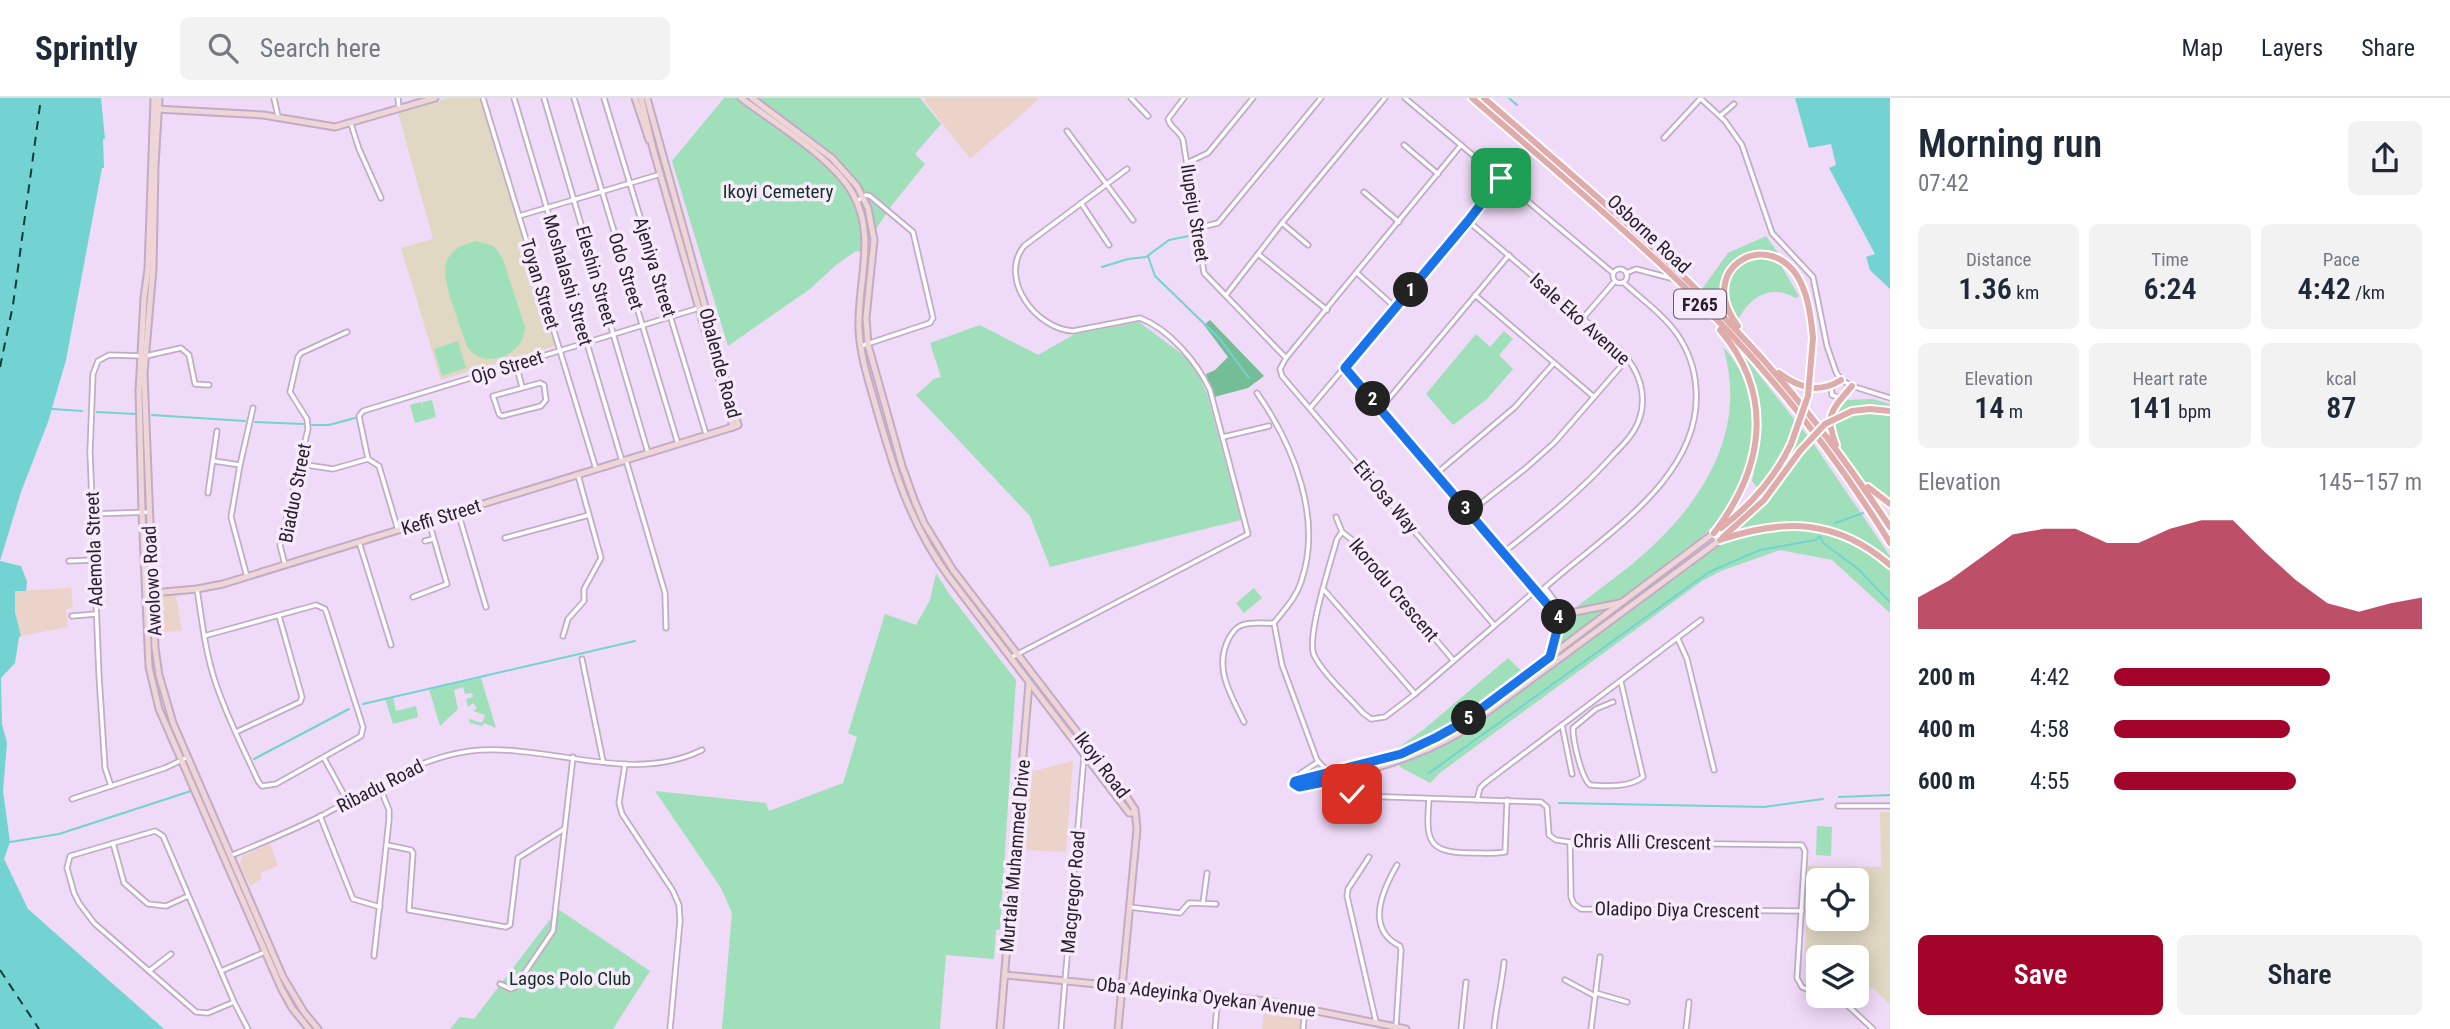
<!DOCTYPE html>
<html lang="en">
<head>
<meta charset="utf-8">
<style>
  body { margin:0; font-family:"Roboto Condensed",sans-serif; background:#f2f2f3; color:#1f2937; height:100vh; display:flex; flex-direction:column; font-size:26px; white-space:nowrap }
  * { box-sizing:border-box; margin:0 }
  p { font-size:23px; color:#747a83 }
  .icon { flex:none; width:38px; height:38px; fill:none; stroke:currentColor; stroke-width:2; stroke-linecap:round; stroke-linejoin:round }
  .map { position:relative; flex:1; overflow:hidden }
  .details { display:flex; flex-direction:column; background:#fff; width:560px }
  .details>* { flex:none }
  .tools { position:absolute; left:1806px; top:770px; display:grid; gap:14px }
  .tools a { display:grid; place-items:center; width:63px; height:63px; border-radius:10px; background:#fff; box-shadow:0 4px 18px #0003; font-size:35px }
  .pin { position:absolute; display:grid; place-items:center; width:60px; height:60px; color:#fff; margin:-30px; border-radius:14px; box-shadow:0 4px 10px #0006 }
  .km { position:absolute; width:35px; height:35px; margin:-18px; border-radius:50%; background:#222; color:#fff; font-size:19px; line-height:35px; text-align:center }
  .round { display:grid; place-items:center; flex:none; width:74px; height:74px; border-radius:10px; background:#f2f2f3 }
  .overview { display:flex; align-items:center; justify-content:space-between; height:119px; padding:0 28px }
  h1 { font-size:38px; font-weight:600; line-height:52px }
  .metrics { display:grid; grid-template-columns:repeat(3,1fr); gap:10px; height:119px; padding:7px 28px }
  .metrics div { display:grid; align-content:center; border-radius:10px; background:#f2f2f3; text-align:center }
  .metrics b { font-size:30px; font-weight:600 }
  .metrics small { font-size:19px; font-weight:400 }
  .metrics p { font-size:19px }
  .chart { height:196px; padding:14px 28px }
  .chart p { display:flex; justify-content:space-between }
  .chart svg { width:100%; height:126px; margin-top:7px; fill:#a3052a; opacity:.7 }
  .button { display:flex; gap:14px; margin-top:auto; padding:14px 28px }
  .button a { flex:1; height:80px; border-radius:10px; background:#a3052a; color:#fff; font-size:28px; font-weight:600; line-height:80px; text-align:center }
  .button a+a { background:#f2f2f3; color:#1f2937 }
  ul { padding:0 28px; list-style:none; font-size:23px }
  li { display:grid; grid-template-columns:112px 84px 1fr; align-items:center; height:52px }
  li i { height:18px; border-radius:9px; background:#a3052a }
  header { display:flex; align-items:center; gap:42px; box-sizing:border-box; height:98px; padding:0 35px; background:#fff; border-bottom:2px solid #e0e1e3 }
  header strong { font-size:33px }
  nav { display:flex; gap:38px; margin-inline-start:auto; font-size:24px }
  .search { width:490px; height:63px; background:#f2f2f3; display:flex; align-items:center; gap:18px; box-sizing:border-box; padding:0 24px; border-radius:10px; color:#747a83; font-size:26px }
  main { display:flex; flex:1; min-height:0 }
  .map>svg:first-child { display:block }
  .commercial { fill:#ebd3c9 }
  .education { fill:#e1d8c3; fill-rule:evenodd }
  .green { fill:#9fe0bb }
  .forest { fill:#75bd96 }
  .water { fill:#72d3d2 }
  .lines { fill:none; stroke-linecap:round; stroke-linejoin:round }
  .stream { stroke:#72d3d2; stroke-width:2 }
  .ferry { stroke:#0e3c3d; stroke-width:2; stroke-dasharray:9 7; stroke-linecap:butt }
  .street-casing { stroke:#c1acc8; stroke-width:7 }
  .secondary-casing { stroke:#c1acc8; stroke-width:9 }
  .primary-casing { stroke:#fff; stroke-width:10 }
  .street { stroke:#fff; stroke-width:3.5 }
  .secondary { stroke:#efd5d5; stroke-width:5 }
  .primary { stroke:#e0abab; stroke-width:6 }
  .primary-bridge-casing { stroke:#fff; stroke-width:10; stroke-linecap:butt }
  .primary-bridge { stroke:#e0abab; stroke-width:6 }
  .route-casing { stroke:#fff; stroke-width:14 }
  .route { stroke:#1a73e8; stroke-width:9 }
  .labels { text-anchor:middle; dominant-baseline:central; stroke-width:7; stroke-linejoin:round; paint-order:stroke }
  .shield { fill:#f7eafc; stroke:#655b68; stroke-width:2 }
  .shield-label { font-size:18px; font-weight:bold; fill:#261e29 }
  .park-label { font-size:19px; fill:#103121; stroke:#f7eafc }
  .street-label { font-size:19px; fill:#261e29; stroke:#f7eafc }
</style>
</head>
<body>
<header>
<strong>Sprintly</strong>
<div class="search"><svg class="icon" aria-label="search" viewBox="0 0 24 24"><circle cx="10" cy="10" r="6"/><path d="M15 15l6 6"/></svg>Search here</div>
<nav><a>Map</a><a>Layers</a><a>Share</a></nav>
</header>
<main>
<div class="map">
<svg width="1890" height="931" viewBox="0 0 1890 931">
  <rect width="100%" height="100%" fill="#efdaf7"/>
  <g class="commercial">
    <polygon points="926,0 1040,0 970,61 924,2"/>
    <polygon points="71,490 73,510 66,511 68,529 21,538 15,514 15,493"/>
    <polygon points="176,497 182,533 160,534 158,506 163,498"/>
    <polygon points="1073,663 1066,754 1022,752 1029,674"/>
    <polygon points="270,746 278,768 260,775 262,780 250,788 240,767 242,758"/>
    <polygon points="1264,915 1301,920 1300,931 1262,931"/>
  </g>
  <g class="education">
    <polygon points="448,0 480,0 555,248 441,282 401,150 433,141 398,15"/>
    <path d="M1880 714H1890V907L1874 891 1857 883V859H1818V864L1805 857 1808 768 1881 769ZM1857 782V821H1818V782Z"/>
  </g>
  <g class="green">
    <polygon points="724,0 920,0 941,26 915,56 925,66 892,107 861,154 856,153 836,167 810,191 728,248 672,63"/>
    <path d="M1766 138 1778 155 1783 171 1799 198 1795 200C1770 185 1749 200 1738 222L1720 212 1702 191 1728 155Z"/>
    <path d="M476 143 494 148 503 161 525 229C525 257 485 273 468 250 462 236 458 222 453 208 443 176 436 153 476 143Z"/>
    <polygon points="1139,224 1187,260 1197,274 1207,296 1241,422 1050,469 1030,418 916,297 934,281 941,279 930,245 980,227 1038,257 1075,236"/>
    <polygon points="1504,233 1513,241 1499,257 1513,271 1487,301 1453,327 1426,296 1476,236 1490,249"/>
    <polygon points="458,243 466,270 442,278 434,251"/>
    <path d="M1723 249C1763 289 1759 366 1728 411 1718 424 1706 435 1694 446L1554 551C1555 543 1556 532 1559 525 1563 518 1616 479 1626 471 1694 417 1751 340 1723 249Z"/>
    <path d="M1745 259 1813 345 1890 458V515L1832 462 1780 452 1721 473 1702 483 1441 674 1430 685 1400 669 1396 651 1423 632 1508 560 1534 585 1709 454 1768 403 1752 383C1758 355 1763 330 1757 301 1755 287 1745 272 1745 259Z"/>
    <path d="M1873 301 1890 306V404C1861 388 1841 354 1827 325L1845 302Z"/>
    <polygon points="432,302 436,319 415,325 410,307 421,304 424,312 422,304"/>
    <polygon points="936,475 950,497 1016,582 1000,831 996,832 994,861 946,857 940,931 722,931 732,815 721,790 655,693 766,705 769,713 843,685 857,639 848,635 885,516 916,527 930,502"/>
    <polygon points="1254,490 1262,500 1244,515 1236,505"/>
    <polygon points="481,580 496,630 484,625 482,628 470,625 469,621 482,625 485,617 473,613 477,610 473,605 468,609 466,601 473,599 472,595 465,596 463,589 454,592 458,611 440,628 429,591"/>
    <polygon points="393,599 396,613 416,608 418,619 393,626 385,601"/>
    <polygon points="1817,728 1832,729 1831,758 1816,757"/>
    <polygon points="558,811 650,873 613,931 450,931 460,919 474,921"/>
  </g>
  <polygon class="forest" points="1210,222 1264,278 1248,290 1214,299 1206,276 1215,272 1228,259 1204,227"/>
  <g class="water">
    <polygon points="0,0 101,0 105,41 103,41 104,70 102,70 66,262 48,324 21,394 0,463 21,468 27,483 26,493 15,493 15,514 21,538 19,539 15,565 1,580 2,626 7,645 3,693 10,744 4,761 28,811 164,931 0,931"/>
    <polygon points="1795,0 1890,0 1890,191 1870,172 1866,159 1875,156 1829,70 1836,67 1831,46 1809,50"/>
  </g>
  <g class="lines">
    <g class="stream">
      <polyline points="1509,0 1517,7"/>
      <polyline points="1148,158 1155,178 1220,241 1249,280"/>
      <polyline points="1102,169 1128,161 1146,159 1169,142 1189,138"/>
      <polyline points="52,311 82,313"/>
      <polyline points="97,314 136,316"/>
      <polyline points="152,317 245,323"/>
      <polyline points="255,324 303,326"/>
      <polyline points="312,327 329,327 355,320"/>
      <polyline points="1835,425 1863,415"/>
      <polyline points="363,606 635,543"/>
      <polyline points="254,661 349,611"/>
      <polyline points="1429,675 1709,474 1760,452 1815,442 1820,438 1823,445 1857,470 1890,504"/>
      <polyline points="1839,699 1890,697"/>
      <polyline points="1559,705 1764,709 1823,701"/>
      <polyline points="10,744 59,736 191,693"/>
    </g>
    <g class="ferry">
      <polyline points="0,269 13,207 41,0"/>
      <polyline points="0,872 39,931"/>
    </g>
    <g class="street-casing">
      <g id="street">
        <polyline points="274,0 278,18"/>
        <polyline points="398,0 399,11"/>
        <polyline points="483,0 596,371"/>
        <polyline points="514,0 622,363"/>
        <polyline points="544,0 648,355"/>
        <polyline points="574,0 678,346"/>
        <polyline points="604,0 706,336"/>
        <polyline points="1131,0 1148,18"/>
        <path d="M1184 0 1168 21C1170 30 1180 33 1183 42L1204 175 1286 260"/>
        <polyline points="1405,0 1613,175"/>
        <polyline points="1700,0 1725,23 1742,47 1772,135 1813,179 1827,248 1836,274 1841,282 1852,288 1890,300"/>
        <polyline points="1720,18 1734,6"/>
        <polyline points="351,26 359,51 381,100"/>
        <polyline points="1067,33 1133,122"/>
        <polyline points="1664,40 1701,0"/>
        <polyline points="1404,47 1438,76"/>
        <polyline points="1461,47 1286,260 1280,271 1282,278 1494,527"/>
        <polyline points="1187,65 1208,55 1253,0"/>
        <polyline points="1364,94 1399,124"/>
        <polyline points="857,103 866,97 870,98 913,134 933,220 930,225 861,248"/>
        <polyline points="1081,105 1109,147"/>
        <polyline points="519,118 661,76"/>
        <path d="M1468 123 1621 253C1639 272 1648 297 1639 322 1634 336 1623 347 1613 357 1580 394 1543 423 1504 454"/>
        <polyline points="1282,125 1308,147"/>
        <polyline points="1198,130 1218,125 1321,0"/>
        <polyline points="1258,156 1327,212"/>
        <circle cx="1620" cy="178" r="7"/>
        <polyline points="1357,175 1396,210"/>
        <polyline points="1626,175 1636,171 1674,181"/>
        <polyline points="1226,197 1282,125 1385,0"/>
        <polyline points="1475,197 1594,299"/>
        <polyline points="1583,220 1615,183"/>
        <polyline points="516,266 522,289"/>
        <polyline points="1345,270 1561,521"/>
        <polygon points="540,285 544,287 546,302 541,308 502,318 499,316 493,298"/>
        <polyline points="1831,288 1832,297 1840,300"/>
        <path d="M1257 295C1294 348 1323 421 1301 484 1296 500 1284 512 1274 525"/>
        <polyline points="1311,309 1468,123 1501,80"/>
        <polyline points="1381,310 1509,157"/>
        <polyline points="1223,339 1269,328"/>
        <polyline points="368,361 359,318 363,313 699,210"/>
        <polyline points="626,362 665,495 666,530"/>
        <polyline points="214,363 240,367"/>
        <polyline points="300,366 333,371 368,361 379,368 398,432"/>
        <polyline points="1437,375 1515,309 1554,265"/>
        <polyline points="208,395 217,333"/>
        <polyline points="458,414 486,509"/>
        <polyline points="1470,414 1526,370 1554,345 1628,260"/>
        <polyline points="93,416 149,414"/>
        <polyline points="1336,419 1342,434"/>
        <polyline points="505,440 589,417"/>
        <polyline points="425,443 433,441"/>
        <polyline points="359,444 391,547"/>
        <polyline points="69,463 95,462"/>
        <polyline points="285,467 280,447 308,331 307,321 290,294 298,259 301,255 347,234"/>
        <polyline points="247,479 231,419 240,367 253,310"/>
        <polyline points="1545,490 1565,516"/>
        <path d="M197 491C202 522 205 553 215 583 226 617 243 650 258 683L262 688 276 686 361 638 363 629 327 516 325 511 316 507 204 538"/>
        <polyline points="1324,492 1415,596"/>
        <path d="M1539 495C1597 441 1703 382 1696 291 1695 272 1688 252 1677 236 1663 216 1641 201 1623 184"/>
        <polyline points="413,499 447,486 429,424"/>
        <polyline points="72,518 96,516"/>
        <polyline points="1274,525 1282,567 1317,662 1329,675"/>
        <polyline points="563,538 568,521 584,503 584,491 601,460 578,377"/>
        <polyline points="1678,541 1687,561 1714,672"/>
        <path d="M1010 560 1248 436 1210 292C1197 264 1169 231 1140 220L1073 233C1036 231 998 181 1024 148L1127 71"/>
        <polyline points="582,561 603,663"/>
        <path d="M1453 562 1351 441 1342 434 1337 441C1331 463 1306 539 1314 557 1323 576 1348 598 1363 615L1371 621 1385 619 1415 596 1536 492"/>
        <path d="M1613 604 1596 611 1573 630C1573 643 1581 679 1590 687 1608 688 1628 690 1643 679L1621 584"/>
        <path d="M1244 624C1231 597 1213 570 1229 540 1232 535 1235 530 1240 528 1250 523 1263 526 1274 525"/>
        <polyline points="1562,627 1572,676"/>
        <polyline points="236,634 300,604 302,599 279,518"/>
        <polyline points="324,660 348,704"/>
        <polyline points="625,666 619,705 622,716 673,793 679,807 680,823 670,931"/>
        <polyline points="1296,682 1301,675 1318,664"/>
        <polyline points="1334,682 1346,693 1359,698 1541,704 1547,709 1549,737 1556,742 1570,744 1802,747 1805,753 1797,880 1802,889 1818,896"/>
        <polyline points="111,688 105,670 99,578 90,354 93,276 98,263 109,257 146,258 181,250 189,257 195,286 209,287"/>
        <polyline points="1350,694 1349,686 1354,677"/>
        <polyline points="72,701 165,670 188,659"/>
        <path d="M1429 701C1426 741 1426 755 1471 755 1482 755 1494 756 1505 754L1507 702"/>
        <polyline points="1477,702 1480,690 1485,685 1701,522"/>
        <polyline points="1838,708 1890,708"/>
        <polyline points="320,718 353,801 380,809"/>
        <polyline points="1570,744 1571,799 1574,806 1581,811 1802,813"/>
        <polyline points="113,745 124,785 148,806 166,808 188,798"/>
        <polyline points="387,747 411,752 413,755 409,812 506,829 510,827 518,760 564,731"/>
        <path d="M230 758C262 745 293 732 323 717 370 692 417 660 470 653 547 644 629 688 702 652"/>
        <polyline points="1369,759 1348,791 1347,798 1376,924"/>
        <polyline points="1203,805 1207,775"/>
        <polyline points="1129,809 1180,815 1189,805 1216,806"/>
        <polyline points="374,858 389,722 389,712 379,687"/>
        <polyline points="149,873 171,856"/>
        <polyline points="221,873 265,854"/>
        <polyline points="1565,882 1595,898"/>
        <polyline points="500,886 511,891 515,889 553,833 573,659"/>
        <polyline points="1596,895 1627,904"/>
        <polyline points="1823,898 1846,906 1873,931"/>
        <polyline points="234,904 208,915 196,914 94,825 79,805 74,795 67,770 70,758 155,733 163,738 234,904 248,931"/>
        <path d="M1396 929 1401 852 1400 848C1365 831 1382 793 1397 767"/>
        <polyline points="1061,931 1084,658"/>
        <polyline points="1215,931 1218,898"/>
        <polyline points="1303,931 1305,910"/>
        <polyline points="1461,931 1466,884"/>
        <path d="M1494 931C1496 908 1502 887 1504 864"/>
        <polyline points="1591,931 1600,859"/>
        <polyline points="1686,931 1689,904"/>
      </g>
    </g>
    <g class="secondary-casing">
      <g id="secondary">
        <polyline points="154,0 148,171 144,200 139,293 142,414 149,569 159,611 281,890 292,910 309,931"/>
        <polyline points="159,0 155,68 153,171 144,275 155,550 159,577 173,625 283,879 304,914 318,931"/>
        <polyline points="635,0 649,42"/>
        <polyline points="641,0 653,51 733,329 738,327"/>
        <polyline points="647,0 738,327"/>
        <path d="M741 0C774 25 833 60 853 96 877 139 857 185 859 231 860 258 869 284 876 309 894 372 910 426 949 479L1129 715H1134"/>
        <polyline points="752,0 832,60 857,88 868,110 874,142 866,220 868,247 902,368 915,404 924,425 953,472 1127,699 1134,710 1134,715"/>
        <polyline points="156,11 263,17 335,29 435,0"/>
        <path d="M1714 435 1456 629 1401 656 1295 683 1294 686 1299 689C1357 675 1407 665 1459 635L1720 442"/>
        <polyline points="152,495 197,491 223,486 733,329"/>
        <polyline points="1550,559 1561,521 1565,516 1620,505"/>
        <polyline points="1005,877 1267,903 1406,931"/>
        <polyline points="1000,931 1029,585"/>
        <polyline points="1118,931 1137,731 1135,711"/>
      </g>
    </g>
    <g class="primary-casing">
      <g id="primary">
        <path d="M1472 0C1538 57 1605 114 1668 173 1753 253 1829 346 1890 445"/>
        <path d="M1484 0C1574 79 1667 156 1748 245 1801 302 1847 364 1890 429"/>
        <path d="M1738 228C1695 173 1763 130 1796 176 1808 194 1811 219 1813 240"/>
        <path d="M1779 275C1799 290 1819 296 1841 282"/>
        <polyline points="1852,313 1870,311 1890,313"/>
        <path d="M1836 347C1824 316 1832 312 1852 288"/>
        <polyline points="1868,389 1890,406"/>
        <path d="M1721 430C1751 407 1775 380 1791 346"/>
        <path d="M1714 435C1764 370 1775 297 1720 232"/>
        <polyline points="1723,439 1764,402 1800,353"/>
        <path d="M1720 442C1784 420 1837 421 1890 467"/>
      </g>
    </g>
    <use href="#street" class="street"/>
    <use href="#secondary" class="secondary"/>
    <use href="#primary" class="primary"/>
    <g class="primary-bridge-casing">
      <g id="primary-bridge">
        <polyline points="1791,346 1808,298 1813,240"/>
        <polyline points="1800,353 1825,326 1852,313"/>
      </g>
    </g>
    <use href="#primary-bridge" class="primary-bridge"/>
  </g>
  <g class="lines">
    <g class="route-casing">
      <polyline id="route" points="1352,696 1334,682 1299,689 1294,686 1295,683 1401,656 1437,639 1462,625 1550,559 1560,521 1345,270 1468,123 1501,80"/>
    </g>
    <use href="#route" class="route"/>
  </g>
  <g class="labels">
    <rect class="shield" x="1674" y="191.5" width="52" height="29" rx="5"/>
    <g class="shield-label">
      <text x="1700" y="206">F265</text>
    </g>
    <g class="park-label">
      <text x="778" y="93">Ikoyi Cemetery</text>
      <text x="570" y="880">Lagos Polo Club</text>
    </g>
    <g class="street-label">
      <text transform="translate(1195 115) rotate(81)">Ilupeju Street</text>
      <text transform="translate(1649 136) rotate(43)">Osborne Road</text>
      <text transform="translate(655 169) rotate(73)">Ajeniya Street</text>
      <text transform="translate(626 173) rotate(73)">Odo Street</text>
      <text transform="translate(596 178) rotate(74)">Eleshin Street</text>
      <text transform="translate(568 182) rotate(74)">Moshalashi Street</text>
      <text transform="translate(540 186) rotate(73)">Toyan Street</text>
      <text transform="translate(1580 221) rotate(42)">Isale Eko Avenue</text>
      <text transform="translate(720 265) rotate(75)">Obalende Road</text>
      <text transform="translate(507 269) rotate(-17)">Ojo Street</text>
      <text transform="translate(295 395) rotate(-79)">Biaduo Street</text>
      <text transform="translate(1386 399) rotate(50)">Eti-Osa Way</text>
      <text transform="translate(441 419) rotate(-17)">Keffi Street</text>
      <text transform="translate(94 451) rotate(-92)">Ademola Street</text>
      <text transform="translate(152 483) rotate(-93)">Awolowo Road</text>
      <text transform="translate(1394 492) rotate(50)">Ikorodu Crescent</text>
      <text transform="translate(1102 667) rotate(53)">Ikoyi Road</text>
      <text transform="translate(380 688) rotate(-27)">Ribadu Road</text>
      <text transform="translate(1642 744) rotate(1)">Chris Alli Crescent</text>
      <text transform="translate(1015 758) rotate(-85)">Murtala Muhammed Drive</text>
      <text transform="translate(1073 794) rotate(-85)">Macgregor Road</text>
      <text transform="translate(1677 812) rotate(1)">Oladipo Diya Crescent</text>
      <text transform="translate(1206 899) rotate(7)">Oba Adeyinka Oyekan Avenue</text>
    </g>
  </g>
</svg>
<div class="tools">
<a><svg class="icon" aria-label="locate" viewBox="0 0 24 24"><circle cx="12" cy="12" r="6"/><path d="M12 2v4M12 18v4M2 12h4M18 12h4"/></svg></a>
<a><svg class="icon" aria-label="layers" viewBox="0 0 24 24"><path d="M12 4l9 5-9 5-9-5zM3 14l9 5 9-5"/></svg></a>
</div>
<div class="pin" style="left:1501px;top:80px;background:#1e9e55"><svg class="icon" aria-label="arrive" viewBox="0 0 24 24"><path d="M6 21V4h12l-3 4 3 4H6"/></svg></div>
<div class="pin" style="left:1352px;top:696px;background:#d93025"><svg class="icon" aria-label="check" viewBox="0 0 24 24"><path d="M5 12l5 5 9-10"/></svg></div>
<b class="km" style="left:1411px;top:192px">1</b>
<b class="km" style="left:1373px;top:301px">2</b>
<b class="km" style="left:1466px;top:410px">3</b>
<b class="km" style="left:1559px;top:519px">4</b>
<b class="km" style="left:1469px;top:620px">5</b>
</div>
<section class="details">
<div class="overview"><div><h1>Morning run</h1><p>07:42</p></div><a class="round"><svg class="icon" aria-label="share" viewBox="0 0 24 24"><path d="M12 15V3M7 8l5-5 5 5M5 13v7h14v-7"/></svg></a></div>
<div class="metrics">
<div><p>Distance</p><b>1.36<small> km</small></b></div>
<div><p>Time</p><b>6:24</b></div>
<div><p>Pace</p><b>4:42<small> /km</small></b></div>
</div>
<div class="metrics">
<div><p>Elevation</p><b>14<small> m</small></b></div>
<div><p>Heart rate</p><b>141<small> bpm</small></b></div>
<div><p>kcal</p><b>87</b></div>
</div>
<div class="chart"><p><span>Elevation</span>145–157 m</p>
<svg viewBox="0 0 160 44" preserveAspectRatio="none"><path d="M0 44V33L10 27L20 19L30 11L40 9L50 9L60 14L70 14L80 9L90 6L100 6L110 17L120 27L130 35L140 38L150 35L160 33V44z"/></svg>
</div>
<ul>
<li><b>200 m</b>4:42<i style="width:70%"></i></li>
<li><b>400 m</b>4:58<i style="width:57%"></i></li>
<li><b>600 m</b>4:55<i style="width:59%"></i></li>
</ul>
<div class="button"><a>Save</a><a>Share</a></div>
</section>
</main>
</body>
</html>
